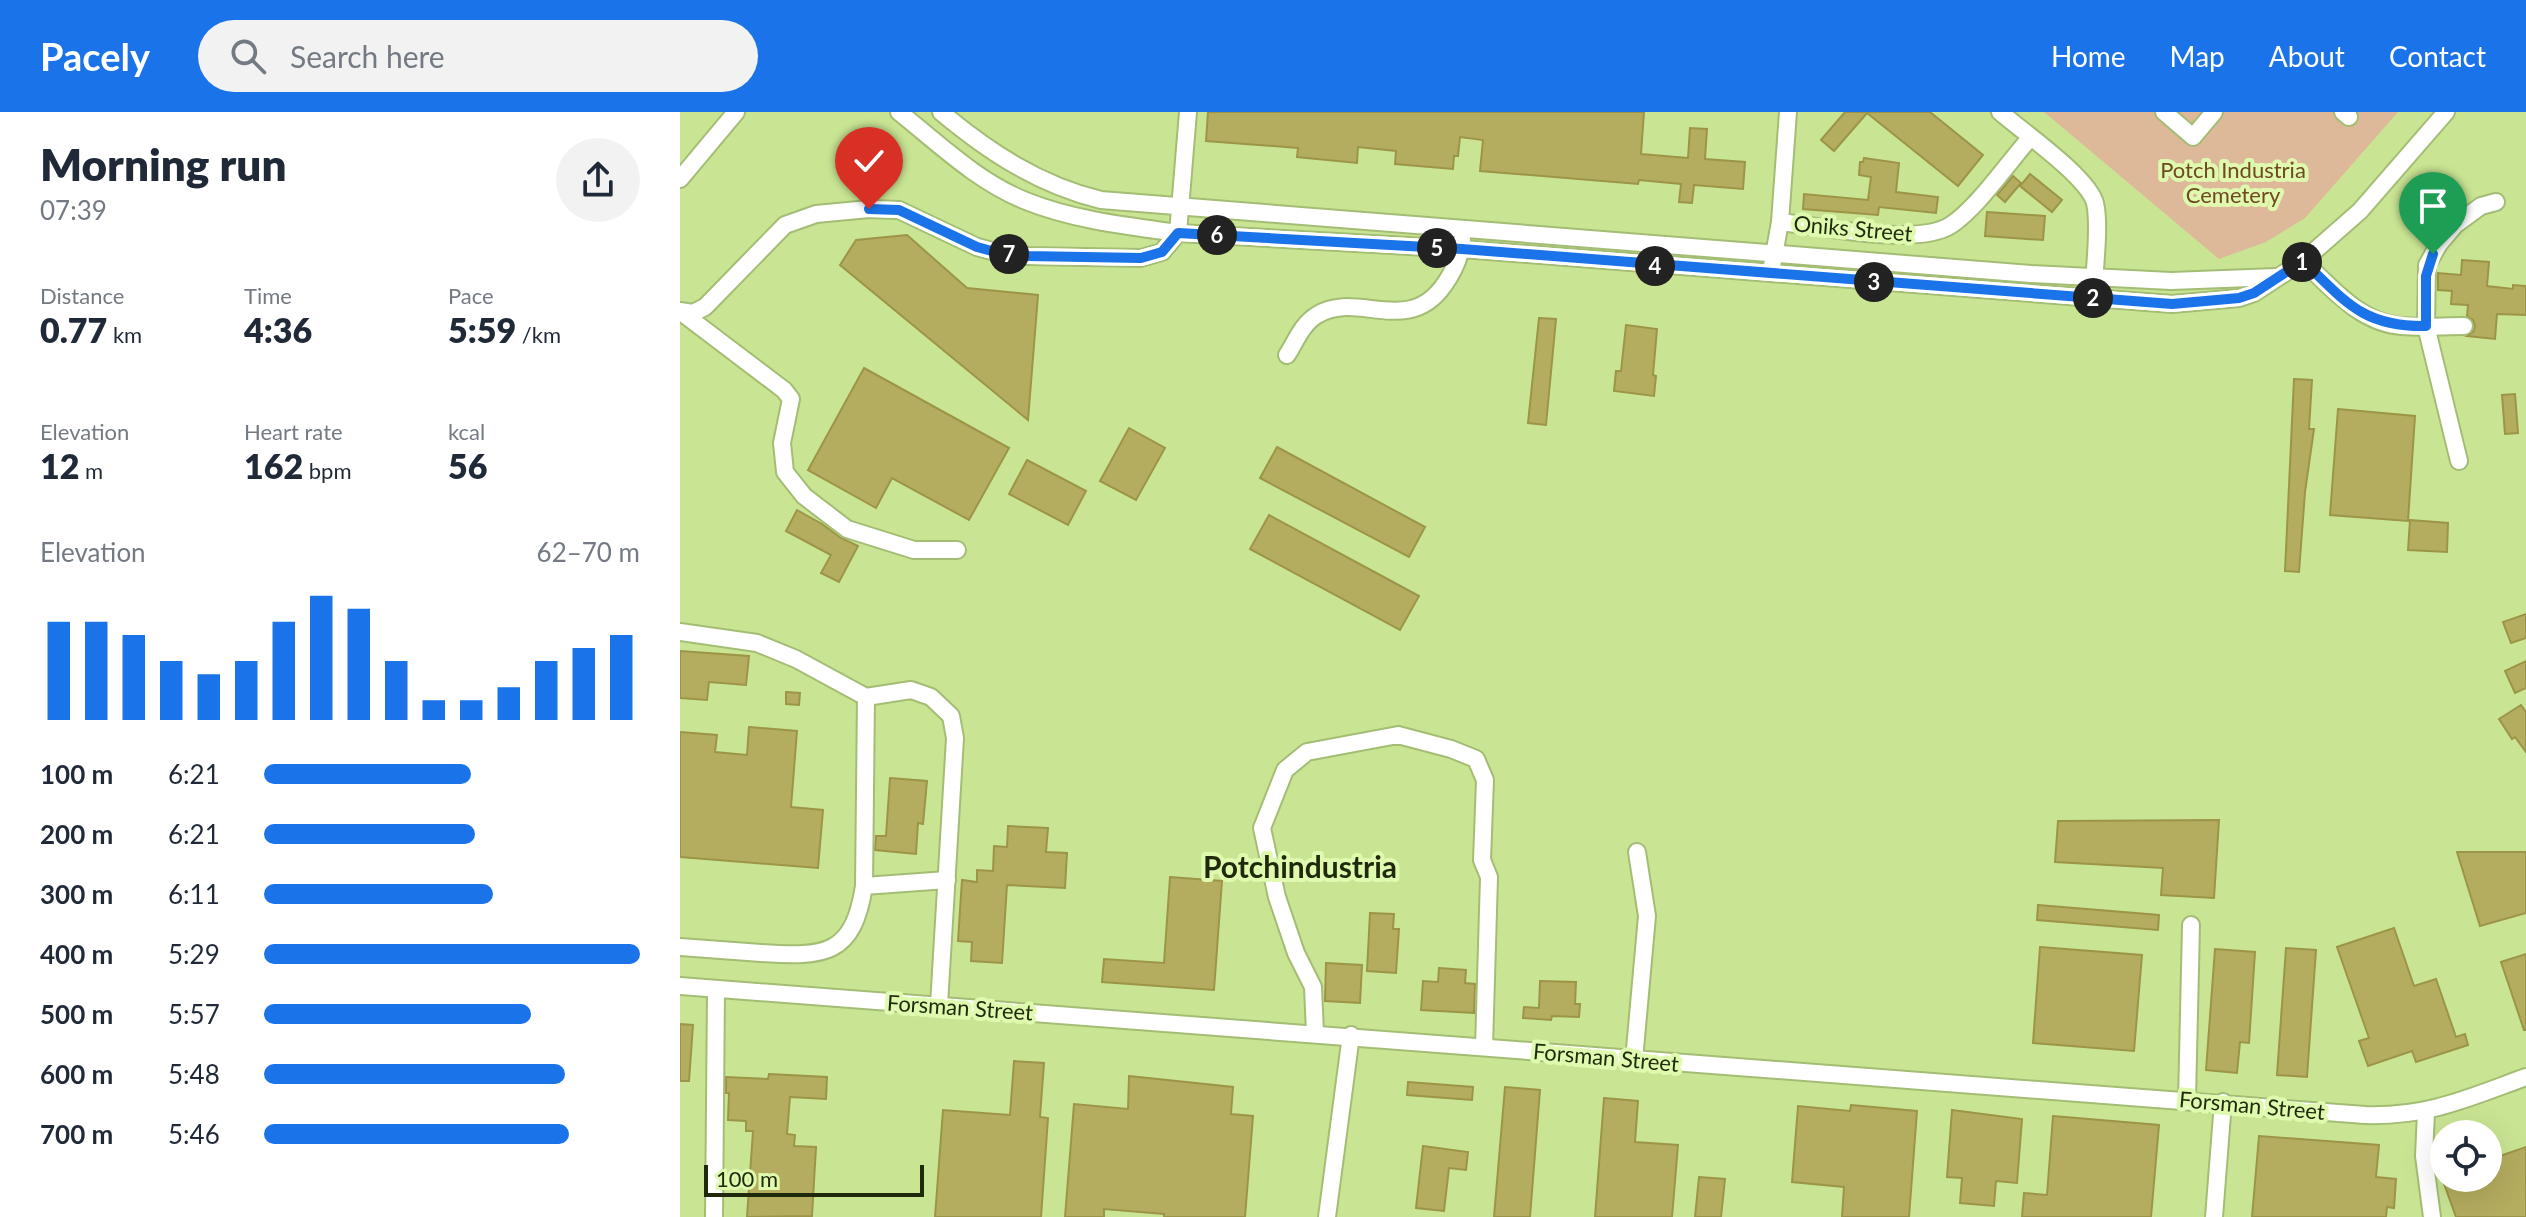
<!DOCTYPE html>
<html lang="en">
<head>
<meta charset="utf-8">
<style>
  body { margin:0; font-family:Lato,sans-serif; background:#f2f2f3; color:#1f2937; height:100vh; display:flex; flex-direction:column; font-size:30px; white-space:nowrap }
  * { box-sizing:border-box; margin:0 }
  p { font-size:26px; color:#747a83 }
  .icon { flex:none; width:44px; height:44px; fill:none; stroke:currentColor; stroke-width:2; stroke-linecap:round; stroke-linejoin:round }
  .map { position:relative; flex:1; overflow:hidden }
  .side { display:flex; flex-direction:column; background:#fff; width:680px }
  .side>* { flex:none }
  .buttons { position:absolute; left:1750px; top:1008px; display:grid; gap:16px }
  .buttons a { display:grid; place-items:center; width:72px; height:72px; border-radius:50%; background:#fff; box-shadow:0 8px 32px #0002; font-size:40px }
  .scale { position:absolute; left:24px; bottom:20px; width:220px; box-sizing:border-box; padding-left:8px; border:4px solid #1f290b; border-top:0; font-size:22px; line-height:28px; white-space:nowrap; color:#1f290b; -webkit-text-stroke:6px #dffaae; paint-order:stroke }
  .pin { position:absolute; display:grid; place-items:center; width:68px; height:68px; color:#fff; margin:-82px -34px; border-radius:50% 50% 50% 0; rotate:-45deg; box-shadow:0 0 8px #0007 }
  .pin .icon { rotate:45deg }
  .km { position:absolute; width:40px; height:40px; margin:-20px; border-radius:50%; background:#222; color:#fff; font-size:22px; line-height:40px; text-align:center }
  .round { display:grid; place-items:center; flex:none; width:84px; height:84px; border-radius:42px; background:#f2f2f3 }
  .headline { display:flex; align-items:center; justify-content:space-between; height:136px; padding:0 40px }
  h1 { font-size:44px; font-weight:800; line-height:60px }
  .figures { display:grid; grid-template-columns:repeat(3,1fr); gap:12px; height:136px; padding:8px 40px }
  .figures div { display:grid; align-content:center }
  .figures b { font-size:34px; font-weight:800 }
  .figures small { font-size:22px; font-weight:400 }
  .figures p { font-size:22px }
  .chart { height:224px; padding:16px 40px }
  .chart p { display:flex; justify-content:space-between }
  .chart svg { width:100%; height:144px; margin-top:8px; stroke:#1a73e8; stroke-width:6 }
  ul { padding:0 40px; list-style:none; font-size:26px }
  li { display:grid; grid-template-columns:128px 96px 1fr; align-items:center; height:60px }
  li i { height:20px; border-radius:10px; background:#1a73e8 }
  header { display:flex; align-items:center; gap:48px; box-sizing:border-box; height:112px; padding:0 40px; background:#1a73e8; color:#fff }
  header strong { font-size:38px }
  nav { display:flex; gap:44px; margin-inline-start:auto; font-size:28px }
  .search { width:560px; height:72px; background:#f2f2f3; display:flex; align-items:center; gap:20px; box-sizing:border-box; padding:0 28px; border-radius:44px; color:#747a83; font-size:30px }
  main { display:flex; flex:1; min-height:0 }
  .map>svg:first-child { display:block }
  .built { fill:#c9e593; fill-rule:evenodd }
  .green { fill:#ddb999 }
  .building { fill:#b4ad5f; stroke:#9c9547; stroke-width:2 }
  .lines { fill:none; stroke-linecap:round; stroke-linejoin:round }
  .minor-casing { stroke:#a4bd74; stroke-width:20 }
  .minor { stroke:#fff; stroke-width:16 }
  .route-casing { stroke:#fff; stroke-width:16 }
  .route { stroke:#1a73e8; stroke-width:10 }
  .labels { text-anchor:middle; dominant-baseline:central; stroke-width:8; stroke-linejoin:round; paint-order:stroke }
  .park-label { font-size:22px; fill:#704920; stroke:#dffaae }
  .street-label { font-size:22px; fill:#1f290b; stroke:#dffaae }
  .district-label { font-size:30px; font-weight:bold; fill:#1f290b; stroke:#dffaae }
</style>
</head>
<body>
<header>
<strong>Pacely</strong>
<div class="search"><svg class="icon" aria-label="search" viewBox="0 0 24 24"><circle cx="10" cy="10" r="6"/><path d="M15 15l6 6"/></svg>Search here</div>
<nav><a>Home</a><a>Map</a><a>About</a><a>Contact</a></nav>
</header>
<main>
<section class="side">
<div class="headline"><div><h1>Morning run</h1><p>07:39</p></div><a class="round"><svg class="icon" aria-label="share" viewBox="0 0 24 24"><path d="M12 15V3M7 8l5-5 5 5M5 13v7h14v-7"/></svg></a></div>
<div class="figures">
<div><p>Distance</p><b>0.77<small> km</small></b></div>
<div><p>Time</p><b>4:36</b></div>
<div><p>Pace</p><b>5:59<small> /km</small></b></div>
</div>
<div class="figures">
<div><p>Elevation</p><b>12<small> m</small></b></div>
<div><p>Heart rate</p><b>162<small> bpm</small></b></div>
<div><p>kcal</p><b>56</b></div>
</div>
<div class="chart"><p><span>Elevation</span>62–70 m</p>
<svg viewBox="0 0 160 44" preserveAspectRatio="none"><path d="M5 44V14M15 44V14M25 44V18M35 44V26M45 44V30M55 44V26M65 44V14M75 44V6M85 44V10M95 44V26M105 44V38M115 44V38M125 44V34M135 44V26M145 44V22M155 44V18"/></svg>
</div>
<ul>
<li><b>100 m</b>6:21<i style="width:55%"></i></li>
<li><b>200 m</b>6:21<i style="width:56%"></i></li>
<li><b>300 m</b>6:11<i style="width:61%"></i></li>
<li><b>400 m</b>5:29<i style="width:100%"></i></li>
<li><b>500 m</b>5:57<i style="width:71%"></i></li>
<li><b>600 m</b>5:48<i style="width:80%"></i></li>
<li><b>700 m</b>5:46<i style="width:81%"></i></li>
</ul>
</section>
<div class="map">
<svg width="1846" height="1105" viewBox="0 0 1846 1105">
  <rect width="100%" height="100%" fill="#d2eca2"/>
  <path class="built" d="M0 0H1846V1105H0ZM1764 1022H1808V1066H1764Z"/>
  <polygon class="green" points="1364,0 1718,0 1625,106 1586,130 1539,147"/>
  <g class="building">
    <polygon points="528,0 964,0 961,42 1008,46 1010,16 1027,17 1025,47 1065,50 1063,77 1014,73 1012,91 999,90 1001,72 959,68 958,72 800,59 803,28 780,25 778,44 774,44 773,57 715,52 716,39 678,35 677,51 617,45 618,36 526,29"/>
    <polygon points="1165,0 1250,0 1303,43 1278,74 1187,1 1154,39 1141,28"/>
    <polygon points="1184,46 1219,51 1216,80 1258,85 1256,101 1199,95 1198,103 1123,97 1124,82 1188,88 1191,65 1179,63 1180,50 1183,50"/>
    <polygon points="1350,62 1382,88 1372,100 1340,74"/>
    <polygon points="1333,64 1341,71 1325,90 1317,83"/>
    <polygon points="1307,100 1365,104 1363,128 1305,124"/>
    <polygon points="227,123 287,176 358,183 348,308 160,153 176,128"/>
    <polygon points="1782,148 1809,150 1807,174 1833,177 1833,173 1846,174 1846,203 1817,202 1815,227 1787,224 1793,220 1795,215 1793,208 1787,204 1788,193 1771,192 1772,179 1758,178 1758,161 1781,163"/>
    <polygon points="859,206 876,207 866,313 848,311"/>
    <polygon points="946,213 977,217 973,263 976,264 974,284 934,279 936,259 941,259"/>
    <polygon points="184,256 329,336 289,408 212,366 196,396 128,358"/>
    <polygon points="1614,267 1632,268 1629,317 1634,317 1625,380 1619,460 1605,459"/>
    <polygon points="1835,282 1838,321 1825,322 1822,283"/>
    <polygon points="1658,297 1735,304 1728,409 1650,403"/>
    <polygon points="449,316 485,336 456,388 420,369"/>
    <polygon points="597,335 745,415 729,445 580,366"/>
    <polygon points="347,348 406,379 388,413 329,382"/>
    <polygon points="117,398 142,412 161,426 178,434 159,470 141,461 151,443 106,419"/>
    <polygon points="589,403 739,484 720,518 570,437"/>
    <polygon points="1730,408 1768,411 1767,440 1728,438"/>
    <polygon points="1846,502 1846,526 1831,531 1823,510"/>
    <polygon points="0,539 69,544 66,573 29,570 27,588 0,586"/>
    <polygon points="1846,549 1846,576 1835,581 1825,559"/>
    <polygon points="106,580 120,581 119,593 106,592"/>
    <polygon points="1841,593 1846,600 1846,640 1835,625 1832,627 1819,607"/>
    <polygon points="69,615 117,619 111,695 143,698 138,756 0,745 0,620 37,623 35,640 67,643"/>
    <polygon points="210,666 247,669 243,712 238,711 236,742 195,738 196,724 206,724"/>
    <polygon points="1539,708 1534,786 1481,783 1483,756 1375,750 1378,709"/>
    <polygon points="328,714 368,716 366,740 387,741 385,776 327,773 322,851 291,849 292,830 278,829 282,768 297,770 297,758 313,759 314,734 327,735"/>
    <polygon points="1777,740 1846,740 1846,801 1800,814"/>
    <polygon points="490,765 542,769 534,878 422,870 424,847 484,851"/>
    <polygon points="1358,793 1479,803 1478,818 1357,808"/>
    <polygon points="690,801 714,802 713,817 719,817 716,861 687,859"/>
    <polygon points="1714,816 1734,874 1756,867 1776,925 1785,922 1788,933 1736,950 1732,939 1688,954 1679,929 1689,926 1657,835"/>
    <polygon points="1360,835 1462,843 1454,939 1353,931"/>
    <polygon points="1606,836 1636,838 1627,965 1597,963"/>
    <polygon points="1535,837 1575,840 1569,931 1560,930 1557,961 1526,958"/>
    <polygon points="1846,842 1846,918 1844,918 1821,850"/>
    <polygon points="646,851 682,853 680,891 645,889"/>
    <polygon points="759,856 786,858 785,871 795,872 794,901 741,898 743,869 758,870"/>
    <polygon points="860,869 896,870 895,892 900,892 899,905 872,904 871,908 843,906 844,895 859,896"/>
    <polygon points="0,912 13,913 9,969 0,969"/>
    <polygon points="334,949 364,951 360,1005 368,1006 361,1105 255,1105 263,998 330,1003"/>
    <polygon points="89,962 147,965 146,987 110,985 107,1022 115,1023 114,1034 136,1035 132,1104 67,1105 73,1019 66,1019 66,1009 48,1008 49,981 46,981 46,965 88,967"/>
    <polygon points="449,964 553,975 551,1002 573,1004 565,1105 484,1105 484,1102 424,1097 424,1105 385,1105 394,992 448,997"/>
    <polygon points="728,970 793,975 792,988 727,983"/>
    <polygon points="825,975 860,978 850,1105 814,1105"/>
    <polygon points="924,986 958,989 955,1030 998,1033 992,1105 915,1105"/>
    <polygon points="1171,993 1237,999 1229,1105 1162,1105 1164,1075 1112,1070 1118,994 1170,999"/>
    <polygon points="1272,998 1342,1007 1337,1071 1316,1069 1314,1094 1280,1091 1282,1066 1267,1065"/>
    <polygon points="1373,1004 1479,1013 1471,1105 1342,1105 1344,1081 1367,1083"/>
    <polygon points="1579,1024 1699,1033 1696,1065 1716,1067 1714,1096 1707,1095 1706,1105 1572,1105"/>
    <polygon points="743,1034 788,1040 786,1058 769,1056 764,1099 736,1096"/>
    <polygon points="1846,1035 1846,1105 1776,1105 1762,1066 1808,1066 1808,1048"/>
    <polygon points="1019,1065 1045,1067 1041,1105 1015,1105"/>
  </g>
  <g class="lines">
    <g class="minor-casing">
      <g id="minor">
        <path d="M219 0C259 32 298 70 346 89 393 108 447 114 498 121L782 137 1492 192 1559 186 1574 181 1623 149 1680 99 1766 0"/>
        <path d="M261 0C309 40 359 73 421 88L1351 162 1491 169 1596 165"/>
        <path d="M1320 0C1342 19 1408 65 1415 91 1420 112 1415 150 1414 173"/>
        <polyline points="1484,0 1513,25 1534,0"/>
        <polyline points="1663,0 1669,5"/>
        <polyline points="0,67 56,0"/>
        <path d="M1100 110C1140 114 1238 135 1271 113 1297 96 1328 51 1350 26"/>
        <path d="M1623 149C1651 175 1680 211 1721 214 1742 216 1763 214 1784 214"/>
        <polyline points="1092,154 1100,110 1108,0"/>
        <polyline points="0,199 13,201 25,195 105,113 136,102 189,97 219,98 297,135 323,142 347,144 461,146 482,140 498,121 508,0"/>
        <polyline points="1,200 104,278 111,287 102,331 105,360 124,384 167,417 234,438 277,438"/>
        <path d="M607 243C616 229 622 212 637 203 676 178 728 225 764 173 774 159 781 144 782 127"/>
        <polyline points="1779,349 1746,214 1747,153 1759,132 1775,113 1801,94 1816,90"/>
        <polyline points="0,520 77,531 116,547 186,585 231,578 251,585 271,604 275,626 259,893"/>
        <polyline points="184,774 186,585"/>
        <path d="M0 835C27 837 54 839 81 841 145 845 173 844 184 774L267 768"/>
        <path d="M0 874 1685 1003C1748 1005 1788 986 1846 965"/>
        <polyline points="635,921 633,875 616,841 597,785 582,716 605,658 627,640 718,623 771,637 796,647 805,668 802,748 809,765 804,935"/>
        <polyline points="954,948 967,804 957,740"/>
        <polyline points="1507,988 1511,813"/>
        <polyline points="1746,1000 1744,1044 1752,1105"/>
        <polyline points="34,1105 36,878"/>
        <polyline points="647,1105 671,923"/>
        <polyline points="1534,1105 1543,990"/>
      </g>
    </g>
    <use href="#minor" class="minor"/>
  </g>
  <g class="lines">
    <g class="route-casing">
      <path id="route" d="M189 97 219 98 297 135 323 142 347 144 461 146 482 140 498 121 782 137 1492 192 1559 186 1574 181 1623 149C1666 190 1683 215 1746 214V164L1753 142"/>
    </g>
    <use href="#route" class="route"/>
  </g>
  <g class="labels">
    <g class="park-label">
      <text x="1553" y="57">Potch Industria<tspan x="1553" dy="25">Cemetery</tspan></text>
    </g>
    <g class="street-label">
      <text transform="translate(1173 116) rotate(5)">Oniks Street</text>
      <text transform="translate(280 895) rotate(4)">Forsman Street</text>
      <text transform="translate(926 945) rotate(5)">Forsman Street</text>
      <text transform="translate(1572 993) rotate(5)">Forsman Street</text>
    </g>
    <g class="district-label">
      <text x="620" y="754">Potchindustria</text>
    </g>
  </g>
</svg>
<div class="buttons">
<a><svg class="icon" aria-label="locate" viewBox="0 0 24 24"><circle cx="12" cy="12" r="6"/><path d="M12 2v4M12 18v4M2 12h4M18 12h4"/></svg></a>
</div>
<div class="scale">100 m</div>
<div class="pin" style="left:1753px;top:142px;background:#1e9e55"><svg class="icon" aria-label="arrive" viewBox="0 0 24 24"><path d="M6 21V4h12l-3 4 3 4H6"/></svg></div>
<div class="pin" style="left:189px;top:97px;background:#d93025"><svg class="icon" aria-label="check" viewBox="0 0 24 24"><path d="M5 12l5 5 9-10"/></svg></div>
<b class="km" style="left:1622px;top:150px">1</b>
<b class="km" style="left:1413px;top:186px">2</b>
<b class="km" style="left:1194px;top:170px">3</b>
<b class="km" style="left:975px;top:154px">4</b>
<b class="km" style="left:757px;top:136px">5</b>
<b class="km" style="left:537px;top:123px">6</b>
<b class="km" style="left:329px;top:142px">7</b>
</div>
</main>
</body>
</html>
